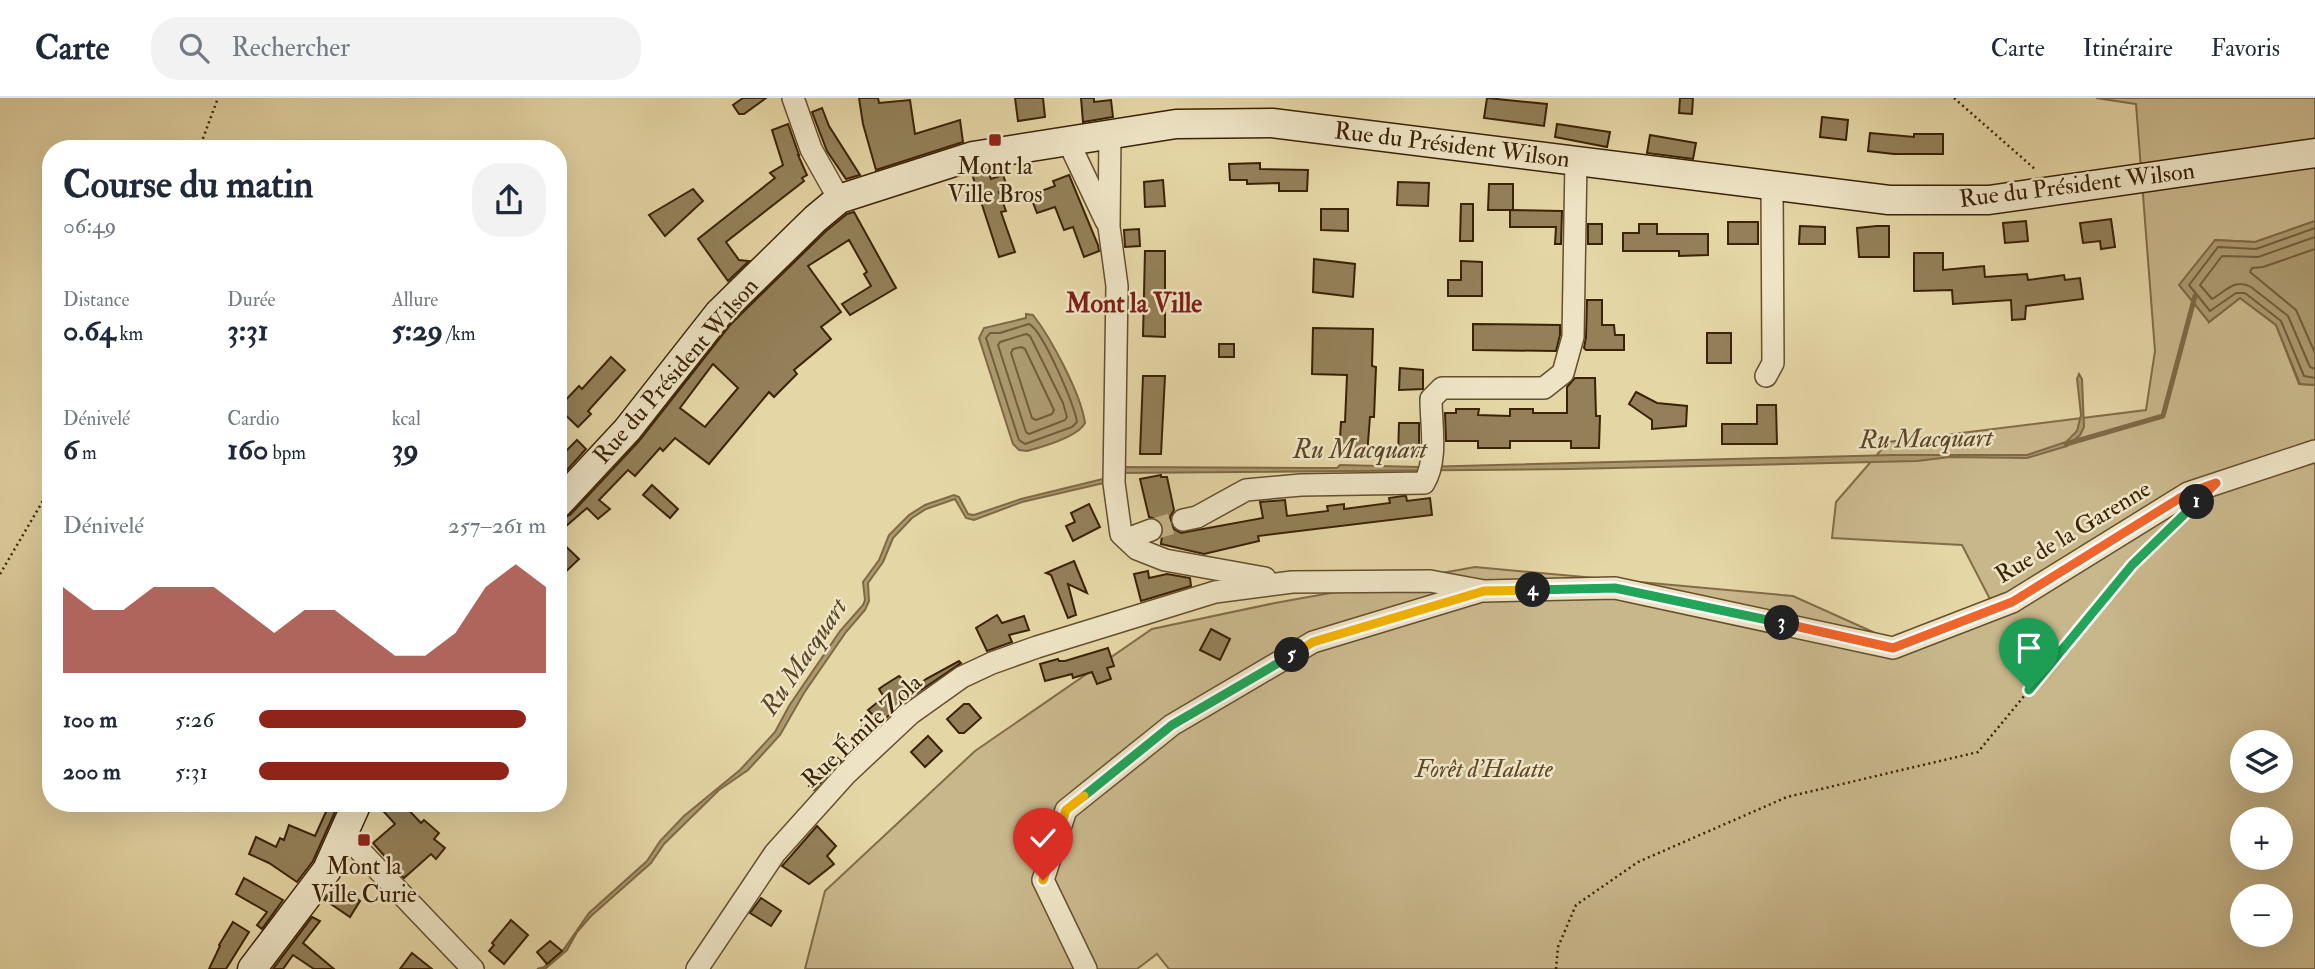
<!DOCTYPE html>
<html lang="fr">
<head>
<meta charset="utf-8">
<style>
  body { margin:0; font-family:"IM FELL Double Pica",serif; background:#f2f2f3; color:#1f2937; height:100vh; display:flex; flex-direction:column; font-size:26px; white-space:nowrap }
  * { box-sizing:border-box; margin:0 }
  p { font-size:23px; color:#747a83 }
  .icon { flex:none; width:38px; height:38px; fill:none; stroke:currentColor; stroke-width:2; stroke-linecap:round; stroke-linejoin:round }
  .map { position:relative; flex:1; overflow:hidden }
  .sheet { position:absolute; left:42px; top:42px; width:525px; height:672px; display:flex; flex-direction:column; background:#fff; border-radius:28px; box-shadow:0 7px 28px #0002 }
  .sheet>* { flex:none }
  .controls { position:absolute; left:2230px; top:632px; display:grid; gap:14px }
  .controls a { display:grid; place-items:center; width:63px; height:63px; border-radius:50%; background:#fff; box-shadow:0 7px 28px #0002; font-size:35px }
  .pin { position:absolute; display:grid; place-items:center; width:60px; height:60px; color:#fff; margin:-72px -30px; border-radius:50% 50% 50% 0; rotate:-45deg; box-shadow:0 0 7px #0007 }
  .pin .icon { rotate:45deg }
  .km { position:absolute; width:35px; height:35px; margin:-18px; border-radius:50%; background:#222; color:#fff; font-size:19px; line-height:35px; text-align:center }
  .round { display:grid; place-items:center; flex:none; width:74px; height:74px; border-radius:28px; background:#f2f2f3 }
  .overview { display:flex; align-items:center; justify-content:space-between; height:119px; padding:0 21px }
  h1 { font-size:38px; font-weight:800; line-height:52px }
  .figures { display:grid; grid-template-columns:repeat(3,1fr); gap:10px; height:119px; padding:7px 21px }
  .figures div { display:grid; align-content:center }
  .figures b { font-size:30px; font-weight:800 }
  .figures small { font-size:19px; font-weight:400 }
  .figures p { font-size:19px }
  .chart { height:196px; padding:14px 21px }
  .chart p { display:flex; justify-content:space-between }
  .chart svg { width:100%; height:126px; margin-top:7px; fill:#8f2418; opacity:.7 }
  ul { padding:0 21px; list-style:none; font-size:23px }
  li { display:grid; grid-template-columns:112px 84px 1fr; align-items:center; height:52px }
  li i { height:18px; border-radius:9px; background:#8f2418 }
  header { display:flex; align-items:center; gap:42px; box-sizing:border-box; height:98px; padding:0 35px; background:#fff; border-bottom:2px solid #e0e1e3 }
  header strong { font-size:33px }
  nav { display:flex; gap:38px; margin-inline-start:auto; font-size:24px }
  .search { width:490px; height:63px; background:#f2f2f3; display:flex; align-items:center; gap:18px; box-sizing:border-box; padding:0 24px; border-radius:28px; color:#747a83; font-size:26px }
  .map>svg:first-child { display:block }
  .green { fill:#c8b78b; stroke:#816c48; stroke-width:2; fill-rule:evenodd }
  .water { fill:#ab996f; stroke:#7e6945; stroke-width:2 }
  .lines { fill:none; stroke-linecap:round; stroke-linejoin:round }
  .shore { stroke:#725e3a; stroke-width:2 }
  .stream { stroke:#7e6945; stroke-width:5 }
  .building { fill:#938059; stroke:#3a2205; stroke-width:2; fill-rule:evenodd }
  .street-tunnel { stroke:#c3b286; stroke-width:21; stroke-dasharray:21 10; stroke-linecap:butt }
  .street-casing { stroke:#654f2d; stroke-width:24 }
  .secondary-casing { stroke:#3a2205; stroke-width:31 }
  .path { stroke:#3a2205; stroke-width:2.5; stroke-dasharray:2 3.5; stroke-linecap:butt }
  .street { stroke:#eee4c5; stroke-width:21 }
  .secondary { stroke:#eee4c5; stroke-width:28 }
  .split-1-casing { stroke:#fff; stroke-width:14 }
  .split-2-casing { stroke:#fff; stroke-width:14 }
  .split-3-casing { stroke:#fff; stroke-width:14 }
  .split-4-casing { stroke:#fff; stroke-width:14 }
  .split-5-casing { stroke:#fff; stroke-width:14 }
  .split-6-casing { stroke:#fff; stroke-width:14 }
  .split-7-casing { stroke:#fff; stroke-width:14 }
  .split-1 { stroke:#22a559; stroke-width:9 }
  .split-2 { stroke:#f0652b; stroke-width:9 }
  .split-3 { stroke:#f0652b; stroke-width:9 }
  .split-4 { stroke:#22a559; stroke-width:9 }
  .split-5 { stroke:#f5b400; stroke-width:9 }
  .split-6 { stroke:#22a559; stroke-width:9 }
  .split-7 { stroke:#f5b400; stroke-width:9 }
  .poi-dot { fill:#8f2418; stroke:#eee4c5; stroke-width:2.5 }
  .labels { text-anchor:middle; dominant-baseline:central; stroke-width:5; stroke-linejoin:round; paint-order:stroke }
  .street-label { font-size:24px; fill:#3a2205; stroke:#eee4c5 }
  .poi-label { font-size:24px; fill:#3a2205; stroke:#eee4c5 }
  .park-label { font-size:24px; font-style:italic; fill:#5e4726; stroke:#eee4c5 }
  .neighbourhood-label { font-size:26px; font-weight:bold; fill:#7a1f14; stroke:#eee4c5 }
  .water-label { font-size:26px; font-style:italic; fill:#5c4625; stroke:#eee4c5 }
</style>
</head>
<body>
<header>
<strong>Carte</strong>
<div class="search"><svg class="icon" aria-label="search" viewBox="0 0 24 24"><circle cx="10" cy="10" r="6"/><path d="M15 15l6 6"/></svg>Rechercher</div>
<nav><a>Carte</a><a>Itinéraire</a><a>Favoris</a></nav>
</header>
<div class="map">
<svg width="2315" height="871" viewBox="0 0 2315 871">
  <rect width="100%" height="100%" fill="#e5d6a6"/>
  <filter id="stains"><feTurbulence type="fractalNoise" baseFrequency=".00286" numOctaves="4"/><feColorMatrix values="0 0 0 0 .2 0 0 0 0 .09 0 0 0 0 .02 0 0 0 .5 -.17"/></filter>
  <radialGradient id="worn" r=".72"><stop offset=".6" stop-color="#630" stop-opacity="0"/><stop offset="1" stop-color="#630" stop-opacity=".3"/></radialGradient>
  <path class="green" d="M2096 0H2315V123L2255 144 2215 142 2209 224 2240 200 2276 227 2299 286 2315 287V871H1169L1157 856 1137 871H805L825 793 975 653 1152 531 1275 505 1475 469 1793 498 1913 552 1992 505 1962 447 1832 440 1836 404 1888 344 2146 312 2155 253 2136 6ZM2242 644H2280V682H2242ZM2242 721H2280V760H2242ZM2242 798H2280V836H2242Z"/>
  <g class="water">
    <polygon points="2315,123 2315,287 2300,286 2276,227 2240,200 2209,224 2179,187 2215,142 2255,144"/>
    <path d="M1026 216 1033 217C1051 240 1081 296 1085 325 1078 339 1042 349 1027 353L1019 352 1013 346 979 240 984 230 1026 220Z"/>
    <polygon points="2079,276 2082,281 2084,329 2080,337 2067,348 2027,360 1950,359 1917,363 1570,371 1118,375 1120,369 1315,370 1337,370 1340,367 1420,369 1893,357 2027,357 2066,344 2077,333 2081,317 2077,281"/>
    <polygon points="1107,380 1108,384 1022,404 974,422 966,420 955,401 926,411 912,420 893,440 883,464 868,485 869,503 865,512 846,534 804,595 780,637 748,672 719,692 664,746 651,765 591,818 577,834 567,852 545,871 537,871 544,869 564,851 589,815 647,763 660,743 684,718 740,672 775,634 789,608 840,533 863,507 865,502 863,484 879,462 889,437 909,417 925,407 954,397 959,399 968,416 974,417 1021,401"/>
  </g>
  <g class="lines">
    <g class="shore">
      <polyline points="2315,130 2256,151 2218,149 2189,187 2210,213 2236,195 2245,195 2281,223 2304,278 2315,280"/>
      <path d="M2315 139 2258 159 2222 158 2200 187 2212 201C2226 193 2235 180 2251 189L2288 218 2310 269 2315 271"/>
      <polyline points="2315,151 2263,169 2252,170 2250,174 2296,212 2315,255"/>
      <path d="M1029 226C1043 233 1074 306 1077 324L1072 329 1025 346 1019 342 986 240 990 235H1000Z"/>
      <polygon points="1026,236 1030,238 1063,305 1067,319 1065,322 1029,336 1026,334 998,247 1000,244"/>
      <polygon points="1021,249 1025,251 1054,312 1052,316 1036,322 1032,320 1011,255 1013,251"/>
    </g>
    <polyline class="stream" points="2066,346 2163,318 2195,198"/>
  </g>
  <g class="building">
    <polygon points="743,0 766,0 744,16 739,16 733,7"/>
    <polygon points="859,0 878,0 879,5 910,2 915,36 960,22 963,44 876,72 863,26"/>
    <polygon points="1015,0 1043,0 1045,19 1018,23"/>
    <polygon points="1081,0 1094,0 1094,4 1111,2 1113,19 1083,24"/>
    <polygon points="1487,0 1547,6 1544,28 1484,20"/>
    <polygon points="1680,0 1693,0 1692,16 1679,15"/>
    <polygon points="822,10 829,28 860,77 846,81 827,53 812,14"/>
    <polygon points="1822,19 1848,22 1846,42 1820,39"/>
    <polygon points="788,26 799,57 798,57 807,77 802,80 804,83 726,144 739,162 749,163 728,183 698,141 775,80 770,75 783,67 772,32"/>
    <polygon points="1557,26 1610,34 1607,49 1555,39"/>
    <polygon points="1870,35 1914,39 1914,36 1943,36 1943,56 1894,56 1868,53"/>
    <polygon points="1650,37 1696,45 1693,61 1647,55"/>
    <polygon points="1260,65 1260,71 1308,72 1307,93 1279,93 1279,85 1247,86 1247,82 1230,82 1229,66"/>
    <polygon points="988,72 991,81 1003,77 1008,91 999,94 1006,113 1001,114 1015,154 999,159 972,76"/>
    <polygon points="1069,77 1098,147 1099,153 1084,159 1073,129 1064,132 1055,109 1037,115 1030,97 1055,88 1053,83"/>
    <polygon points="1163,82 1165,108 1145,109 1144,84"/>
    <polygon points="1398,84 1429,85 1428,108 1397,107"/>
    <polygon points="1489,86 1513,86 1513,112 1488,112"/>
    <polygon points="693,91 703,103 665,138 649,117"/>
    <polygon points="1461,106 1473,106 1473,143 1460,143"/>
    <polygon points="1321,111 1348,111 1348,133 1321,132"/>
    <polygon points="1510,112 1562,113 1561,146 1555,146 1556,129 1510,129"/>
    <path d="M854 114 896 190 850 217 842 206 871 188 864 176 867 174 849 142 808 168 841 214 821 229 831 241 794 272 797 276 774 299 769 294 709 366 675 340 663 353 660 350 635 378 628 372 599 402 610 411 598 421 587 410 558 435V422L570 417 639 343 731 226 826 133 847 116ZM713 266 738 290 705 329 680 310Z"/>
    <polygon points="2111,121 2115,149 2101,151 2100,143 2083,145 2080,125"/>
    <polygon points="2026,123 2028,143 2005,145 2003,125"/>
    <rect x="1728" y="124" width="30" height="22"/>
    <rect x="1588" y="126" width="14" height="20"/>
    <polygon points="1639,126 1657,126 1657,136 1708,136 1708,157 1679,158 1679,153 1623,153 1623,135 1639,135"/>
    <polygon points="1800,128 1825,129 1825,146 1799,146"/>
    <polygon points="1877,128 1889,128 1889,159 1859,159 1857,130"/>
    <polygon points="1139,131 1140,148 1125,149 1124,132"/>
    <polygon points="1145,153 1165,153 1165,239 1143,238"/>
    <polygon points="1914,155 1943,155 1943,172 1984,168 1985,179 2027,176 2028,182 2064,177 2065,182 2080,180 2083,201 2026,208 2025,221 2012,222 2011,202 1953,206 1952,192 1914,193"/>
    <polygon points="1314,161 1355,166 1353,199 1313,194"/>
    <polygon points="1461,163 1482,164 1482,198 1448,198 1448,182 1461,182"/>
    <polygon points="1587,202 1602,202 1602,227 1614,227 1615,237 1624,237 1624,252 1586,252 1584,250 1586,239"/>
    <polygon points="1473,226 1560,227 1560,237 1556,253 1473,252"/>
    <polygon points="1313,230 1373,231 1372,268 1376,269 1374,319 1370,319 1367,357 1339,356 1341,324 1345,324 1347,277 1312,276"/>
    <rect x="1707" y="235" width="24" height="30"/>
    <rect x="1219" y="246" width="15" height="13"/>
    <polygon points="611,259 625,272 588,313 591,316 578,329 558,310 579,288 582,291"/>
    <polygon points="1400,270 1423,272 1423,291 1399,292"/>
    <polygon points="1143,278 1165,278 1161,356 1140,356"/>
    <polygon points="1575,280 1595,280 1596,318 1600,318 1599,350 1571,350 1571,343 1510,343 1510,350 1478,350 1478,343 1446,343 1445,315 1456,315 1456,311 1479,311 1478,317 1510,318 1510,311 1533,311 1533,315 1567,315 1567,289"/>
    <polygon points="1636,294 1657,305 1687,308 1686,328 1652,331 1652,322 1629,306"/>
    <polygon points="1757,307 1776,307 1777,346 1722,346 1722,326 1757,326"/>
    <polygon points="1399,325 1419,325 1419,358 1398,358"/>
    <polygon points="577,342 586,351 559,381 558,366 566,357 564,355"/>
    <polygon points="1161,377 1161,379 1167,379 1174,412 1170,419 1170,425 1174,431 1181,435 1263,420 1260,404 1285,402 1287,418 1328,413 1327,408 1344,406 1344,411 1390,405 1389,400 1403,398 1406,398 1407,403 1430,400 1432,417 1258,438 1259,443 1204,456 1161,446 1163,428 1159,422 1149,419 1140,381"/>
    <polygon points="652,387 678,411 670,420 643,397"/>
    <polygon points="1089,406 1100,429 1073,443 1066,428 1075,424 1071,415"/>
    <polygon points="558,441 579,461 558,481"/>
    <polygon points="1074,463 1087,495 1068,486 1076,517 1068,520 1051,477 1046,475"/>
    <polygon points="1148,473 1149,480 1167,476 1190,480 1191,488 1141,503 1134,476"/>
    <polygon points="997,517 1002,525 1024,518 1029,532 1009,537 1012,544 987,553 976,530"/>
    <polygon points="1211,531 1230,541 1220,562 1200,552"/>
    <polygon points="1108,550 1114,568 1107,570 1111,581 1097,586 1092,574 1073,580 1072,576 1045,583 1040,566 1058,561 1059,563 1065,563"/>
    <polygon points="959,563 961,565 902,605 868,637 861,629 874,618 868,612 884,599 879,591 883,588 899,578 913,591 926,581"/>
    <polygon points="964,606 969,606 981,620 964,635 959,635 947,621"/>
    <polygon points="928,638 942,653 925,669 911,654"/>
    <polygon points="835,658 841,663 814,692 809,688"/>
    <polygon points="330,705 339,705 313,763 297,784 269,765 249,756 256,739 276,749 280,740 284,742 289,727 315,738"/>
    <polygon points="376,705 402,705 421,725 424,722 439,735 434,741 445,750 436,761 431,756 404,780 373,745 395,726"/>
    <polygon points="817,728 836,748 827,758 834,766 809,786 782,768"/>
    <polygon points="244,780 283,802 262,831 257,827 267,814 236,796"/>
    <polygon points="337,787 360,803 350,819 325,802"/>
    <polygon points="761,800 781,813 771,828 750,815"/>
    <polygon points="312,819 320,823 303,845 334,871 314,871 293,857 283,871 273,871"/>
    <polygon points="511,822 528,837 504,866 489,853 494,847 492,845"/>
    <polygon points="233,824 249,834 226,871 209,871 220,848 219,847"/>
    <polygon points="550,843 562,853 547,866 537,854"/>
    <polygon points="412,855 432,871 400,871"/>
  </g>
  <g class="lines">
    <polyline class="street-tunnel" points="1151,432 1183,422"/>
    <g class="street-casing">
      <g id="street">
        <polyline points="793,0 811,51 839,101"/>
        <polyline points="1110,36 1109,129 1117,188 1114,385 1121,436 1137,451 1165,462 1265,480"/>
        <polyline points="1068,43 1106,123"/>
        <polyline points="1766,278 1773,265 1772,87"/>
        <path d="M1183 422 1197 419 1246 392 1301 387 1424 385C1438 362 1431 327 1431 301L1442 290H1544L1563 275 1573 239 1576 62"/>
        <polyline points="1127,441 1151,432"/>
        <polyline points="344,736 473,871"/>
        <polyline points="697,871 775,755 846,676 910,616 962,579 992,565 1037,549 1215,494 1292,484 1430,483 1484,493 1615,490 1893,550 2012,504 2188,395 2315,353"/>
        <polyline points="1086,871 1043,782 1066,712 1172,627 1313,544 1478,494"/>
      </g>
    </g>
    <g class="secondary-casing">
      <g id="secondary">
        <polyline points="558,406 627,332 719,215 815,121 839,101 973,58 1176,26 1272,25 1889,102 1989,102 2315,55"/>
        <polyline points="252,871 327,772 357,705"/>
      </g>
    </g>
    <g class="path">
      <polyline points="1954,0 2036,72"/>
      <polyline points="199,51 218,0"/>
      <polyline points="0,476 51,389"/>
      <polyline points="1556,871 1558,849 1576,807 1638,764 1787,699 1978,654 2132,467 2168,431"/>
    </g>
    <use href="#street" class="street"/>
    <use href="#secondary" class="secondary"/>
  </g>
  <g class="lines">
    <g class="split-1-casing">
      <polyline id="split-1" points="2029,592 2132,467 2197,404"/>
    </g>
    <g class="split-2-casing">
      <polyline id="split-2" points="2022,498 2188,395 2216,385 2197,404"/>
    </g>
    <g class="split-3-casing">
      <polyline id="split-3" points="1782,525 1893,550 2012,504 2022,498"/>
    </g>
    <g class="split-4-casing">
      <polyline id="split-4" points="1533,492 1615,490 1782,525"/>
    </g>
    <g class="split-5-casing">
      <polyline id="split-5" points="1292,557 1313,544 1484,493 1533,492"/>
    </g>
    <g class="split-6-casing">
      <polyline id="split-6" points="1084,698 1172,627 1292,557"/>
    </g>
    <g class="split-7-casing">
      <polyline id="split-7" points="1043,782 1066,712 1084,698"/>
    </g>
    <use href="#split-1" class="split-1"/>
    <use href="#split-2" class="split-2"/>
    <use href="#split-3" class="split-3"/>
    <use href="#split-4" class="split-4"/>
    <use href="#split-5" class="split-5"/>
    <use href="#split-6" class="split-6"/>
    <use href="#split-7" class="split-7"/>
  </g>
  <g class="poi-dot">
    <rect x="988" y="35" width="14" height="14" rx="3.5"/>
    <rect x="357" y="735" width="14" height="14" rx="3.5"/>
  </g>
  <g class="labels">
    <g class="street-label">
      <text transform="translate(1452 47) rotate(7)">Rue du Président Wilson</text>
      <text transform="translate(2077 87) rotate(-7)">Rue du Président Wilson</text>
      <text transform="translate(676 273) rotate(-49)">Rue du Président Wilson</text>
      <text transform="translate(2073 434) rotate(-31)">Rue de la Garenne</text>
      <text transform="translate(862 633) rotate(-43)">Rue Émile Zola</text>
    </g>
    <g class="poi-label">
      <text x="995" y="68">Mont la<tspan x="995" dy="28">Ville Bros</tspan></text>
      <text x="364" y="768">Mont la<tspan x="364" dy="28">Ville Curie</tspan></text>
    </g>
    <g class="park-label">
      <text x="1484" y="671">Forêt d'Halatte</text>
    </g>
    <g class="neighbourhood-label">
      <text x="1134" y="206">Mont la Ville</text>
    </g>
    <g class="water-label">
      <text transform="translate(1926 341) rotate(-1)">Ru Macquart</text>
      <text x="1360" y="352">Ru Macquart</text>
      <text transform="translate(804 559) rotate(-56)">Ru Macquart</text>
    </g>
  </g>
  <rect width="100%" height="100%" filter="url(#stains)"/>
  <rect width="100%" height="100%" fill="url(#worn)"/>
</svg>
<div class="controls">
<a><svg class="icon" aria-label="layers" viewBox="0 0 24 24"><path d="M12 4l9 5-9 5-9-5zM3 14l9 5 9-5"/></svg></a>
<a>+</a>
<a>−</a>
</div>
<div class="pin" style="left:2029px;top:592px;background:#1e9e55"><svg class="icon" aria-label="arrive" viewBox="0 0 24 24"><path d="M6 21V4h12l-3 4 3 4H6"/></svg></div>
<div class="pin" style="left:1043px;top:782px;background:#d93025"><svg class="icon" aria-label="check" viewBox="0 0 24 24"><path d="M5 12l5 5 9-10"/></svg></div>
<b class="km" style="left:2197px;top:404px">1</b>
<b class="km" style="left:1782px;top:525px">3</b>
<b class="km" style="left:1533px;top:492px">4</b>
<b class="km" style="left:1292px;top:557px">5</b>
<section class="sheet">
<div class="overview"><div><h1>Course du matin</h1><p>06:49</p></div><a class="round"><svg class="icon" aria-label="share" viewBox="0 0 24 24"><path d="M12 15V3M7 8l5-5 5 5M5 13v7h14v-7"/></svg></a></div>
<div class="figures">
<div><p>Distance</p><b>0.64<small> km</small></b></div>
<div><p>Durée</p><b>3:31</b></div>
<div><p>Allure</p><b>5:29<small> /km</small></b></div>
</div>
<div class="figures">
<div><p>Dénivelé</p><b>6<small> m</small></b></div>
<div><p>Cardio</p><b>160<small> bpm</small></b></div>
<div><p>kcal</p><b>39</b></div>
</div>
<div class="chart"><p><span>Dénivelé</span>257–261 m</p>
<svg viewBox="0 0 160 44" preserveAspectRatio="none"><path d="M0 44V14L10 22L20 22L30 14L40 14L50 14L60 22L70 30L80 22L90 22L100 30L110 38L120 38L130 30L140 14L150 6L160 14V44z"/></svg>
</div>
<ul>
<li><b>100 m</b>5:26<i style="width:93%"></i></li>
<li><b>200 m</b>5:31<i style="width:87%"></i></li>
</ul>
</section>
</div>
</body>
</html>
